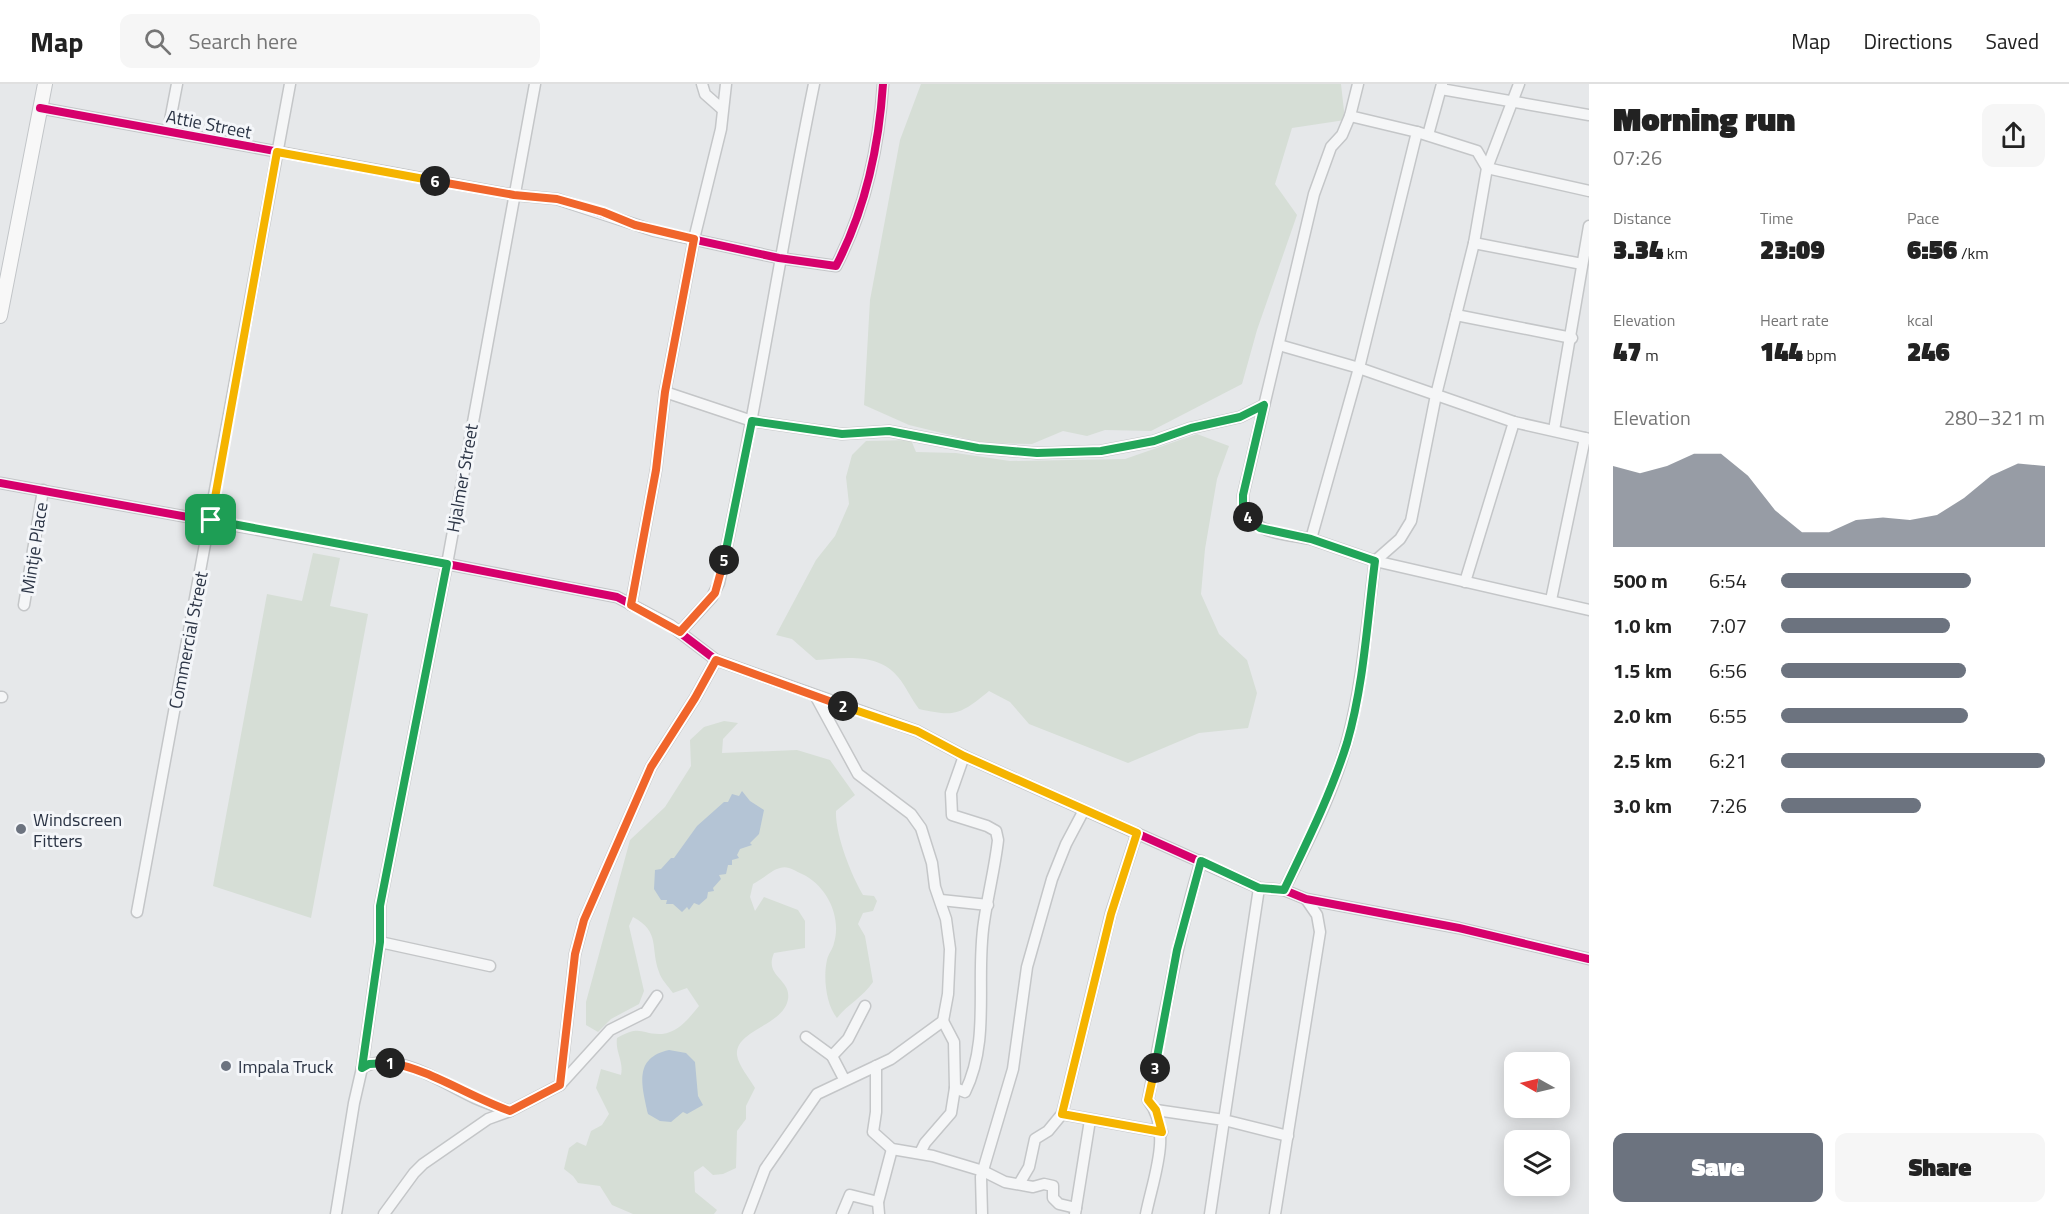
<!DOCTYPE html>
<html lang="en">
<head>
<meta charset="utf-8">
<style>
  body { margin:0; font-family:"Titillium Web",sans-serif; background:#f6f6f6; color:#222; height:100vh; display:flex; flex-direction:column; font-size:22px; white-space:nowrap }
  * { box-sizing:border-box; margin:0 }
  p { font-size:20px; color:#767676 }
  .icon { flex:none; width:33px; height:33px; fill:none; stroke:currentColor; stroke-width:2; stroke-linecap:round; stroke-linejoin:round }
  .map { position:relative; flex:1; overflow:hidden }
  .panel { display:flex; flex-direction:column; background:#fff; width:480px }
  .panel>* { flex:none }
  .needle { width:39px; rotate:278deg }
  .controls { position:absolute; left:1504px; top:968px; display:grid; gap:12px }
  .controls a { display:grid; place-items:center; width:66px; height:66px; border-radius:12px; background:#fff; box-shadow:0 3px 15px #0003; font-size:30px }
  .pin { position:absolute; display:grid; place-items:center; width:51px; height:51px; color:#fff; margin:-26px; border-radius:12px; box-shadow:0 3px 9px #0006 }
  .km { position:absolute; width:30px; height:30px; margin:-15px; border-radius:50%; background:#222; color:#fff; font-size:16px; line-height:30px; text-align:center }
  .round { display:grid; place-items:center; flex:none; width:63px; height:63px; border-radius:12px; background:#f6f6f6 }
  .summary { display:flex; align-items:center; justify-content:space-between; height:102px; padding:0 24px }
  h1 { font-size:33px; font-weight:800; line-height:45px }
  .stats { display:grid; grid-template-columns:repeat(3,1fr); gap:9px; height:102px; padding:6px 24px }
  .stats div { display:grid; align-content:center }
  .stats b { font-size:26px; font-weight:800 }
  .stats small { font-size:16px; font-weight:400 }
  .stats p { font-size:16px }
  .chart { height:168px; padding:12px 24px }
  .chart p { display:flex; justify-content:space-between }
  .chart svg { width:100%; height:108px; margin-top:6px; fill:#6c737f; opacity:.7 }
  .cta { display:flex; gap:12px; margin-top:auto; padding:12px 24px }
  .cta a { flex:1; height:69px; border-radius:12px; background:#6c737f; color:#fff; font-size:24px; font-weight:800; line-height:69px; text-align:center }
  .cta a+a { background:#f6f6f6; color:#222 }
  ul { padding:0 24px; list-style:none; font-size:20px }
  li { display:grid; grid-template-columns:96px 72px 1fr; align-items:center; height:45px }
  li i { height:15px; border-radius:8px; background:#6c737f }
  header { display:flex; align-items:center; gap:36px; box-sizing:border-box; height:84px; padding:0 30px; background:#fff; border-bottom:2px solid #e0e0e0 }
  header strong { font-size:28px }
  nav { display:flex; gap:33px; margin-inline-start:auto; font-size:21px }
  .search { width:420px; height:54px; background:#f6f6f6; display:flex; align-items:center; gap:15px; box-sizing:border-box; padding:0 21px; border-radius:12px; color:#767676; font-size:22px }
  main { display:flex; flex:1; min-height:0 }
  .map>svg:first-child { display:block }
  .green { fill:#d6ded6 }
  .water { fill:#b4c4d5 }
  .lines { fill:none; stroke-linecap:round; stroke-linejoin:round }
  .minor-casing { stroke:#c4c6c8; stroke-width:13 }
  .major-casing { stroke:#c2c5c8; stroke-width:16 }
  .minor { stroke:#f5f6f7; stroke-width:10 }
  .major { stroke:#f8f8f8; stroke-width:14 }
  .cycleway-casing { stroke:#f4f6f9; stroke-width:11 }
  .cycleway { stroke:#d6006c; stroke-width:8 }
  .split-1-casing { stroke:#fff; stroke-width:12 }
  .split-2-casing { stroke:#fff; stroke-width:12 }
  .split-3-casing { stroke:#fff; stroke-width:12 }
  .split-4-casing { stroke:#fff; stroke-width:12 }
  .split-5-casing { stroke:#fff; stroke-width:12 }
  .split-6-casing { stroke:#fff; stroke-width:12 }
  .split-7-casing { stroke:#fff; stroke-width:12 }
  .split-1 { stroke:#22a559; stroke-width:8 }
  .split-2 { stroke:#f0652b; stroke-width:8 }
  .split-3 { stroke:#f5b400; stroke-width:8 }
  .split-4 { stroke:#22a559; stroke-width:8 }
  .split-5 { stroke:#22a559; stroke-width:8 }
  .split-6 { stroke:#f0652b; stroke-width:8 }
  .split-7 { stroke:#f5b400; stroke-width:8 }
  .poi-dot { fill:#6c737f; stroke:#f4f6f9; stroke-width:2 }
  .labels { text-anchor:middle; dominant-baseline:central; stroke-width:6; stroke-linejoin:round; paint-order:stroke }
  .street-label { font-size:18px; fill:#2b3445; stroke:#f4f6f9 }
  .poi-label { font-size:18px; fill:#2b3445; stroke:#f4f6f9; text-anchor:start }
</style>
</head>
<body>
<header>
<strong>Map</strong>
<div class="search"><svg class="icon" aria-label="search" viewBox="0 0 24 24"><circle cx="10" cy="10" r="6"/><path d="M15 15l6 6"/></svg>Search here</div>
<nav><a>Map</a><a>Directions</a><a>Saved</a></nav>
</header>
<main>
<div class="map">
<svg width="1589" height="1130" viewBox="0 0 1589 1130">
  <rect width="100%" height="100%" fill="#e6e8ea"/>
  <g class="green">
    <polygon points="921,0 1341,0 1345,36 1292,44 1275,100 1297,131 1257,246 1242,300 1151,347 1105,346 1087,352 1063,347 1032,360 983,359 909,341 864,321 870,216 900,56"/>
    <path d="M1197 350 1229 362 1217 395 1205 465 1201 510 1219 550 1247 576 1257 609 1248 644 1199 649 1128 679 1029 640 1010 618 989 607C960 631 955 633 919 625 911 615 906 602 898 593 878 568 844 574 816 576L792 555 776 551 816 476 835 452 849 420 846 393 852 371 866 357 911 356 916 368 956 369 1010 377 1125 375Z"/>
    <polygon points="313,469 340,474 330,522 368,530 311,834 213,802 267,510 302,517"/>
    <path d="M724 637 738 639 723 655 722 669 797 666 830 676 855 711 836 727C835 750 851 791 863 811L874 812 877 817 873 827 863 829 858 840 865 852 873 898C863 913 848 920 837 934 826 921 823 893 827 876 828 870 833 865 834 859 842 832 826 801 802 790 795 787 788 781 780 784 771 786 762 796 753 800L750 813 755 827 764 813 798 826 805 837V864L774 869C763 894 795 895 787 919 779 942 735 947 737 971 738 981 750 995 755 1004L746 1022V1035L737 1047 736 1084 723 1090 713 1091 703 1082 694 1088 695 1108 717 1126 714 1130H633L612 1121 600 1102 578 1099 573 1092 564 1085 569 1064 577 1058 586 1062 591 1047 602 1041 609 1030 596 1004 601 985 621 991C624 977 615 968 617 954 642 940 640 951 662 950 679 948 689 934 699 922L687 904 673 909C668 902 661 895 659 888 650 864 661 848 633 833L629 842 644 907 639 920 611 935 598 948 586 941V918L630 756 665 723 691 682 690 656 704 643Z"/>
  </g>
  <g class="water">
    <polygon points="742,707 750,717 764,726 759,750 750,759 752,761 740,765 737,771 739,774 732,776 732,781 728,781 726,790 719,791 721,795 713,804 714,807 708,808 707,814 699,821 694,819 689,826 687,823 682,828 673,820 666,820 667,816 661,816 654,805 655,786 661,785 671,774 674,774 697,742 724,718 728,718 732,710 739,712"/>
    <path d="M669 966 686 969 695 978 698 1012 703 1021 687 1030 683 1028 671 1038 660 1037 648 1030C642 1001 633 974 669 966Z"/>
  </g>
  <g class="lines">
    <g class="minor-casing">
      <g id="minor">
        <polyline points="702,0 705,10 722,25"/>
        <polyline points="1441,5 1589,31"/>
        <path d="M40 24 514 111 557 115 655 147 779 174 836 182C865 126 879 62 883 0"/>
        <polyline points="168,47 177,0"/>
        <polyline points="1417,48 1477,67 1487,84 1589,107"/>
        <polyline points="1428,51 1442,0"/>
        <polyline points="1474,159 1582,180"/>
        <polyline points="1456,231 1572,254"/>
        <polyline points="1279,261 1359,284 1514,338 1589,355"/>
        <polyline points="665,308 752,337 842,350 889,347 978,364 1037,369 1101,367 1154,357 1191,344 1240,333 1264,321"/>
        <polyline points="1554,346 1589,142"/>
        <polyline points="0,399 447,480 617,513 670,541 716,576 917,647 964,672 1259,804 1284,806 1306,815 1459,844 1589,875"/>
        <path d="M1311 455C1282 449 1242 450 1243 411L1314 110 1331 63 1342 51 1350 32"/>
        <polyline points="1375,477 1400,455 1411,437 1436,311 1474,159 1487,84 1519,0"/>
        <polyline points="1375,477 1589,526"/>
        <polyline points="1465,498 1514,338"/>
        <polyline points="1551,516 1585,354"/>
        <polyline points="24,521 43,406"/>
        <polyline points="631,521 656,386 665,308 694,155 721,45 726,0"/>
        <path d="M680 548 712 513 719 499C755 334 780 166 814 0"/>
        <polyline points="0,613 2,613"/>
        <polyline points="1259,804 1224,1036 1288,1052"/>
        <path d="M1284 806C1308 757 1334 708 1348 654 1363 596 1367 537 1375 477L1311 455 1359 284 1417 48 1350 32 1358 0"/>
        <polyline points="941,816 988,821"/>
        <polyline points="137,828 290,0"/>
        <polyline points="380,858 490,882"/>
        <polyline points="806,953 832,972 844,995"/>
        <polyline points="832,972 848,955 865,922"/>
        <polyline points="876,982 876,1028 873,1048 892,1065 933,1072 983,1087 1005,1098 1033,1103 1044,1100 1053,1102 1053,1114 1059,1120 1076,1124"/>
        <polyline points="362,984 380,858 380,822 447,480 535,0"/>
        <polyline points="560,1001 575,870 584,836 651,683 695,614 716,576"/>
        <path d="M955 1004 965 1008C991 955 975 895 984 838 988 810 995 783 998 756L996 747 987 742 952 731 951 709 964 672"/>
        <polyline points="1156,1026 1224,1036 1210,1130"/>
        <polyline points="1062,1030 1162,1048"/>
        <polyline points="920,1069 925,1059 951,1029 955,1004 954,958 943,937"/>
        <polyline points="1019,1100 1029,1083 1035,1055 1048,1047 1062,1030 1111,829 1137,749"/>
        <path d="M336 1130 354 1019 362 984C394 964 446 1001 475 1014 486 1019 498 1023 510 1027L560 1001 610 946 646 928 657 912"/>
        <polyline points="384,1130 414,1089 423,1080 488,1035 510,1027"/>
        <polyline points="748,1130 765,1085 817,1010 891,975 943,937 948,910 950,865 946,835 935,803 932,779 921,744 911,730 858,690 816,613"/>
        <polyline points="842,1130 850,1111 878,1118"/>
        <polyline points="879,1130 878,1118 892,1065"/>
        <polyline points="982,1130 981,1093 1013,985 1027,883 1052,795 1066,760 1084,726"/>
        <polyline points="1075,1130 1090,1036"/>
        <path d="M1146 1130C1153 1094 1173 1047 1148 1016 1164 935 1177 855 1201 777"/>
        <polyline points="1275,1130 1320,848 1317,831 1306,815"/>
      </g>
    </g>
    <g class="major-casing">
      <polyline id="major" points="0,232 45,0"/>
    </g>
    <use href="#minor" class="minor"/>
    <use href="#major" class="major"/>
    <g class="cycleway-casing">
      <g id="cycleway">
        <path d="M40 24 514 111 557 115 655 147 779 174 836 182C865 126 879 62 883 0"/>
        <polyline points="0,399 447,480 617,513 670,541 716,576 917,647 964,672 1259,804 1284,806 1306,815 1459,844 1589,875"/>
      </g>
    </g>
    <use href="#cycleway" class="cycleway"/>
  </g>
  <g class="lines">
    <g class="split-1-casing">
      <polyline id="split-1" points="211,436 447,480 380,822 380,858 362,984 369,980 390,979"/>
    </g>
    <g class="split-2-casing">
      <path id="split-2" d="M390 979C427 984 472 1014 510 1027L560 1001 575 870 584 836 651 683 695 614 716 576 843 622"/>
    </g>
    <g class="split-3-casing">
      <polyline id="split-3" points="843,622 917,647 964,672 1137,749 1111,830 1062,1030 1162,1048 1156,1026 1148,1016 1155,984"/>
    </g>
    <g class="split-4-casing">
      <path id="split-4" d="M1155 984 1177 866 1201 777 1259 804 1284 806C1307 758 1331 710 1347 659 1364 600 1367 538 1375 477L1311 455 1260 444 1248 433"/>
    </g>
    <g class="split-5-casing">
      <polyline id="split-5" points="724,476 752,337 842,350 889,347 978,364 1037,369 1101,367 1154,357 1191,344 1240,333 1264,321 1243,411 1243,421 1248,433"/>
    </g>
    <g class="split-6-casing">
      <polyline id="split-6" points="435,97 514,111 557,115 603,128 635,141 694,155 665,308 656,386 631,521 680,548 715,509 724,476"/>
    </g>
    <g class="split-7-casing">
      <polyline id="split-7" points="211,436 277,68 435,97"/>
    </g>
    <use href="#split-1" class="split-1"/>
    <use href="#split-2" class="split-2"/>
    <use href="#split-3" class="split-3"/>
    <use href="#split-4" class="split-4"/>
    <use href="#split-5" class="split-5"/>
    <use href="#split-6" class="split-6"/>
    <use href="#split-7" class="split-7"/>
  </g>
  <g class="poi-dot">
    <circle cx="21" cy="745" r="6"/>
    <circle cx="226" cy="982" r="6"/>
  </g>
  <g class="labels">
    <g class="street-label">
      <text transform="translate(209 40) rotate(11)">Attie Street</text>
      <text transform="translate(462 394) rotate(-80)">Hjalmer Street</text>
      <text transform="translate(34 464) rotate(-81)">Mintje Place</text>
      <text transform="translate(188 556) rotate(-79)">Commercial Street</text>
    </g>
    <g class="poi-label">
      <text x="33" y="735">Windscreen<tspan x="33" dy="21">Fitters</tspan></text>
      <text x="238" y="982">Impala Truck</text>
    </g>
  </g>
</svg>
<div class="controls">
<a><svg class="needle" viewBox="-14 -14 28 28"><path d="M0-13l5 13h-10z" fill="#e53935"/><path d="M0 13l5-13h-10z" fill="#767676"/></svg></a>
<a><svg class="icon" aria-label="layers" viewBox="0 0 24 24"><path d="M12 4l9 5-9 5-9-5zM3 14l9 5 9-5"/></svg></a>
</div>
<div class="pin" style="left:211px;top:436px;background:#1e9e55"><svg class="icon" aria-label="arrive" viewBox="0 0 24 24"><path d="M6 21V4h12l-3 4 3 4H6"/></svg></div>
<b class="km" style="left:390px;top:979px">1</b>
<b class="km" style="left:843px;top:622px">2</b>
<b class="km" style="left:1155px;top:984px">3</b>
<b class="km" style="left:1248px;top:433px">4</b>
<b class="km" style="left:724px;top:476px">5</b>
<b class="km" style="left:435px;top:97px">6</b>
</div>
<section class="panel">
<div class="summary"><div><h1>Morning run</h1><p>07:26</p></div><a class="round"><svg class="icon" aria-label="share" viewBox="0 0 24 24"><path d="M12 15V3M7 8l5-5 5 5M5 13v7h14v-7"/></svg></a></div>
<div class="stats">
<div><p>Distance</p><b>3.34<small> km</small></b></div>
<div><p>Time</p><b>23:09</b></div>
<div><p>Pace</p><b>6:56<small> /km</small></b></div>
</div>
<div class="stats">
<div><p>Elevation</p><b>47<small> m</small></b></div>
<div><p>Heart rate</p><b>144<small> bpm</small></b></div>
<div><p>kcal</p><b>246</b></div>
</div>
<div class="chart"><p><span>Elevation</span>280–321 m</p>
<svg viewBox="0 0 160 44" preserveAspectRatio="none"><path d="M0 44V11L10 14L20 11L30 6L40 6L50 15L60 29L70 38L80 38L90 33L100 32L110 33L120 31L130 24L140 15L150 10L160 11V44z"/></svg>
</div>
<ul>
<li><b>500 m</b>6:54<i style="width:72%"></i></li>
<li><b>1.0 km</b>7:07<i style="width:64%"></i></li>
<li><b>1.5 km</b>6:56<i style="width:70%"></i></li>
<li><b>2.0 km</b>6:55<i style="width:71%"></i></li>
<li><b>2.5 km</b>6:21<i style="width:100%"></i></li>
<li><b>3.0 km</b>7:26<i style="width:53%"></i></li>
</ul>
<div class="cta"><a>Save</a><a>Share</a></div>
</section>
</main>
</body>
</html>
